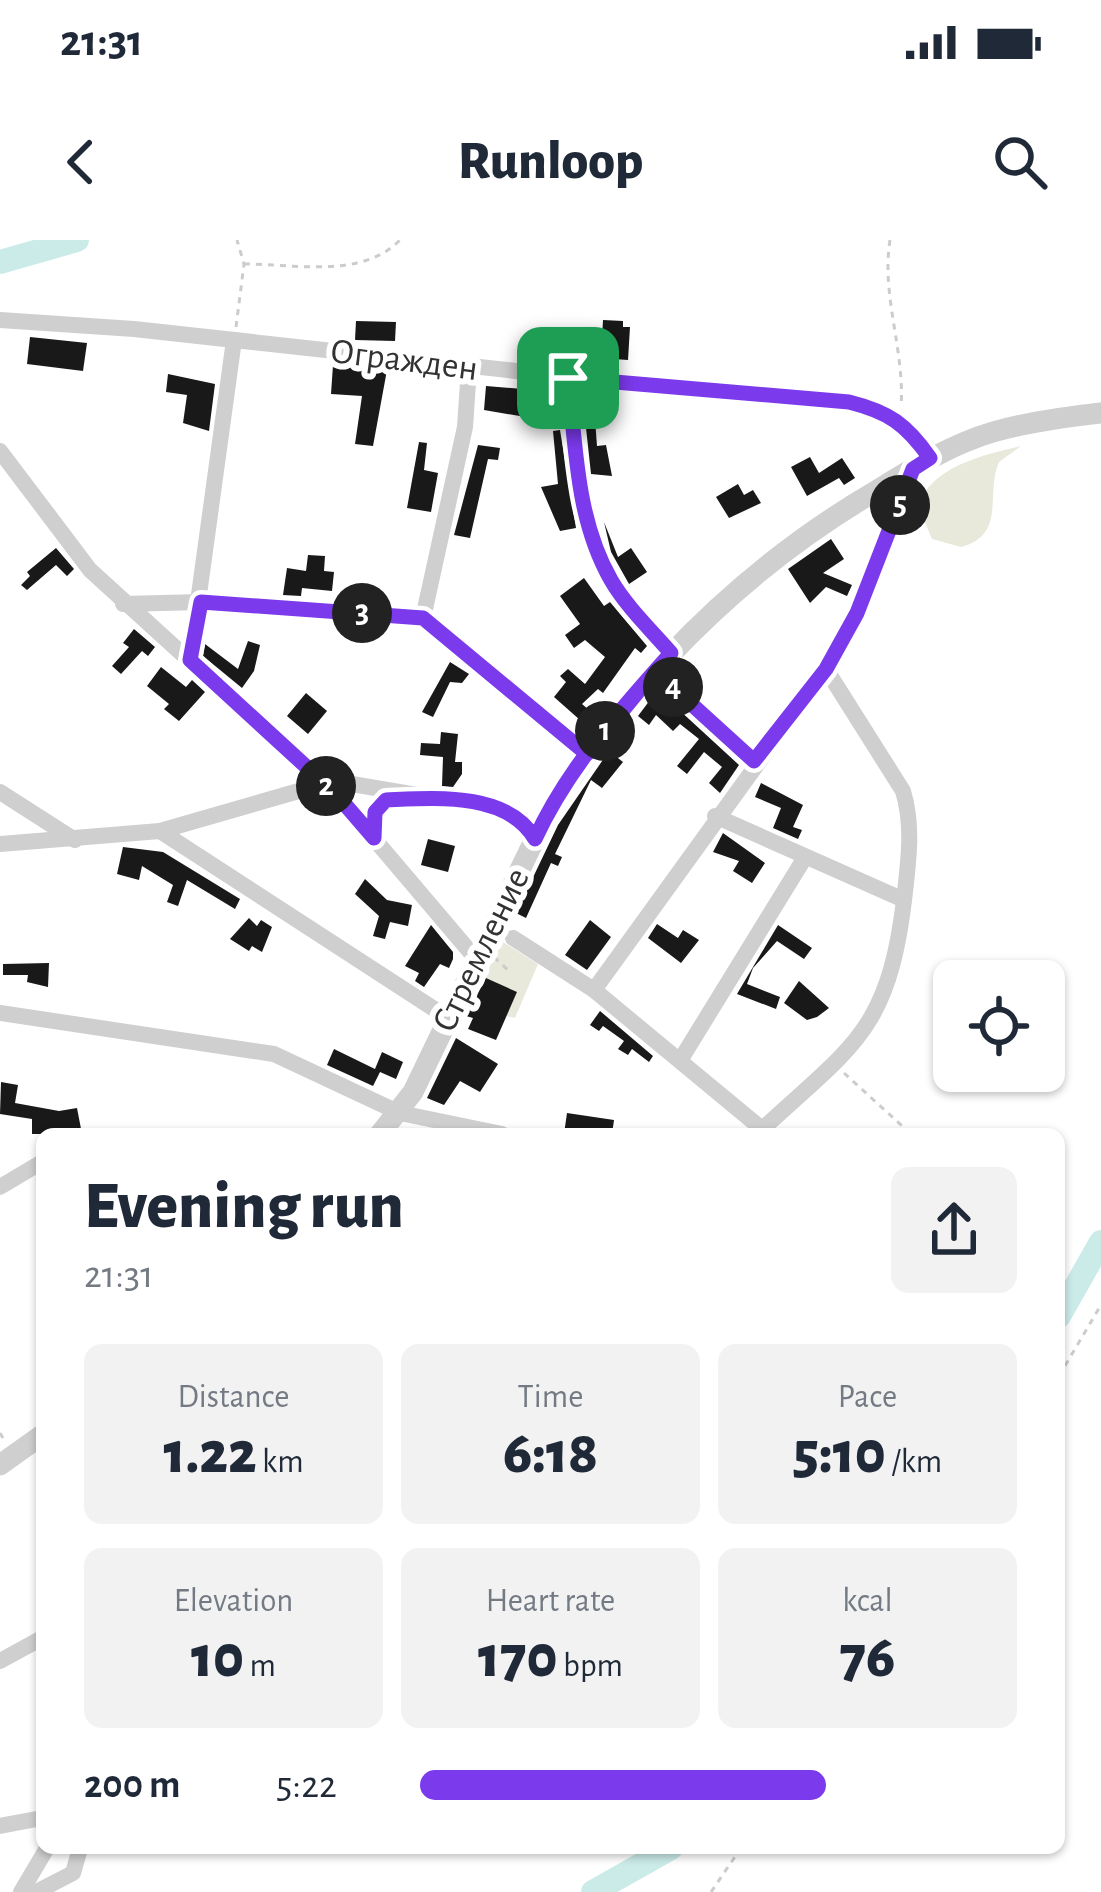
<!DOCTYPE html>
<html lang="en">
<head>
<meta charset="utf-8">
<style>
  body { margin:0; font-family:"Alegreya Sans",sans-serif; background:#f2f2f3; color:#1f2937; height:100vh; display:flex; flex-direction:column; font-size:45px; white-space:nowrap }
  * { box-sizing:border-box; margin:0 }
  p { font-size:39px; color:#747a83 }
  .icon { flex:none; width:66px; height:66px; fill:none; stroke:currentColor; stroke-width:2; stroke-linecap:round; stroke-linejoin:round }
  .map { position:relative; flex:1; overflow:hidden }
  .panel { position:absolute; left:36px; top:888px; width:1029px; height:726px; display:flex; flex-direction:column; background:#fff; border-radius:18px; box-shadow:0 3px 9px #0004 }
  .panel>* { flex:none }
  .tools { position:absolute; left:933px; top:720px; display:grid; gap:24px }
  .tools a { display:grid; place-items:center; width:132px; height:132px; border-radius:18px; background:#fff; box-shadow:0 3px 9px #0004; font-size:60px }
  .pin { position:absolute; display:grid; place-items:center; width:102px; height:102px; color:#fff; margin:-51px; border-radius:24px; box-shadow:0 6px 18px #0006 }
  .km { position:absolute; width:60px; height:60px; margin:-30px; border-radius:50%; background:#222; color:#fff; font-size:33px; line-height:60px; text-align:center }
  .round { display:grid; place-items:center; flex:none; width:126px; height:126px; border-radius:18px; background:#f2f2f3 }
  .overview { display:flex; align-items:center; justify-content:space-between; height:204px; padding:0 48px }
  h1 { font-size:66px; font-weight:800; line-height:90px }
  .stats { display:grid; grid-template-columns:repeat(3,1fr); gap:18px; height:204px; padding:12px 48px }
  .stats div { display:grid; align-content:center; border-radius:18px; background:#f2f2f3; text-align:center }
  .stats b { font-size:60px; font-weight:800 }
  .stats small { font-size:33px; font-weight:400 }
  .stats p { font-size:33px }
  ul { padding:0 48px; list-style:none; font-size:39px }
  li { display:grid; grid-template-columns:192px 144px 1fr; align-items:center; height:90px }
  li i { height:30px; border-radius:15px; background:#7c3aed }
  .status { display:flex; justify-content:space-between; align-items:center; height:84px; padding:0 60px; background:#fff; direction:ltr }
  .status svg { height:33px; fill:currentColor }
  header { display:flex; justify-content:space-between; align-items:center; height:156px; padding:0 48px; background:#fff; font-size:54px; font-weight:800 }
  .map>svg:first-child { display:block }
  .green { fill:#e9e9db }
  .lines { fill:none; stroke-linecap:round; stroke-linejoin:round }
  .river { stroke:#cbebe8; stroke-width:24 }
  .building { fill:#191919 }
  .path { stroke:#ccc; stroke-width:3; stroke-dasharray:6 6; stroke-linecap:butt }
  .minor { stroke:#cfcfcf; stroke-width:16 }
  .tertiary { stroke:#cfcfcf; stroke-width:21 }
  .route-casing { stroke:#fff; stroke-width:24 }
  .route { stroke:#7c3aed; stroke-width:15 }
  .labels { text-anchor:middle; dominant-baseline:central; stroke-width:12; stroke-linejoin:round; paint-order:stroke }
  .street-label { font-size:36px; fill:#323232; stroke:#fff }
</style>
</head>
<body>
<div class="status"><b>21:31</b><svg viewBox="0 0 49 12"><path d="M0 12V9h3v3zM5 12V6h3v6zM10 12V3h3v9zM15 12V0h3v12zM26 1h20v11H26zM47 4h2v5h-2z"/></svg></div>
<header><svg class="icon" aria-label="back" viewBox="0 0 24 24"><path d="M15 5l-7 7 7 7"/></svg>Runloop<svg class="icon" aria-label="search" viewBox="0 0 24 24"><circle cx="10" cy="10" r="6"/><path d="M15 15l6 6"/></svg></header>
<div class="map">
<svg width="1101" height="1652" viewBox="0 0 1101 1652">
  <rect width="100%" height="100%" fill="#fff"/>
  <g class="green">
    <path d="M1021 206 999 222C985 254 1007 295 961 307L932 299 918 266C932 226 983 215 1021 206Z"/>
    <polygon points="495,697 538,724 515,778 506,776 517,752 478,734"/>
  </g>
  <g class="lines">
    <g class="river">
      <polyline points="0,22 77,0"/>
      <polyline points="1059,1076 1101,1002"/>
      <polyline points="593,1652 671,1608"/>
    </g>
  </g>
  <g class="building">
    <polygon points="603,80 623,81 623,87 630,87 628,120 614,119 614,113 541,113 543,89 569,88 577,97 602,98"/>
    <polygon points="356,81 396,82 395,101 355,100"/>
    <polygon points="30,97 87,103 83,131 27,124"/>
    <polygon points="333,125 387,130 373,206 355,204 362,156 331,154"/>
    <polygon points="168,134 215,144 209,191 183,183 187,155 166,152"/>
    <polygon points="486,146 547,151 543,180 484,170"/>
    <polygon points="582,151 593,152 597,206 606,205 612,236 591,234"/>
    <polygon points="560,190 576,288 560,291 541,247 558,244 553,191"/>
    <polygon points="419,202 427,203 424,230 438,233 431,272 407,268"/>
    <polygon points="478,205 500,208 498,220 488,219 470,298 454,295"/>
    <polygon points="810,217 819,233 842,218 855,238 844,245 839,238 807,256 791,227"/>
    <polygon points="738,244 744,255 753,250 761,263 729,278 716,257"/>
    <polygon points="604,282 618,317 631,308 647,332 629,344 611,312"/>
    <polygon points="831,299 844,319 823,333 852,345 847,356 826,347 810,363 788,329"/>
    <polygon points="56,308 74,329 67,336 56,325 27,350 21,345 30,336 27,332"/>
    <polygon points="308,315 325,316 324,331 334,332 332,351 302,348 301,356 283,355 287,328 306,331"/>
    <polygon points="584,338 604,366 610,362 647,406 641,413 635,408 603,453 598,449 582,464 589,470 580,480 554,457 566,442 560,436 568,429 585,444 605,417 585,400 574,408 565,395 580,384 560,356"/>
    <polygon points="134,389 155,407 148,416 142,411 121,434 112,426 129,407 123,403"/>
    <polygon points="248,401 260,405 254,431 242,448 203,416 205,404 238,429"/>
    <polygon points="450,422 469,434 462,443 450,442 433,477 422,472"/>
    <polygon points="161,427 186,447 192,440 205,452 179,481 164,469 169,464 147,446"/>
    <polygon points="306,453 327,471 308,494 287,476"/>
    <polygon points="653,456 673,472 677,468 739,525 720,553 709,543 722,527 704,512 687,534 677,526 699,499 680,484 673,491 656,475 649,485 638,476"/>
    <polygon points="441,492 458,494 455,522 462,522 462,534 453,547 442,546 443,517 420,515 421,503 440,504"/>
    <polygon points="609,511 623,522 602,548 591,540 555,614 562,617 558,626 551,623 526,678 516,673 558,585"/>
    <polygon points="761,543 803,565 793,587 802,590 798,599 773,588 781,568 755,557"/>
    <polygon points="723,593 765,623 752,643 733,631 739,621 713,612"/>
    <polygon points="428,599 455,606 448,632 421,625"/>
    <polygon points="123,607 163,612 240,659 235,669 187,640 178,666 167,662 173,645 142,626 139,640 117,634"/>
    <polygon points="365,639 387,660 412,665 408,686 390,682 385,699 373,696 379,676 355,654"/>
    <polygon points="249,678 257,686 261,680 272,687 262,712 252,706 249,711 230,699"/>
    <polygon points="590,680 611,697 587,730 565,715"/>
    <polygon points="657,684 678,698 683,690 699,700 681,723 648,698"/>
    <polygon points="431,685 453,712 453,719 449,728 440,724 424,747 415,741 419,733 405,726"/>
    <polygon points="778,685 812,708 804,719 777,701 753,728 747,744 780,757 776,769 737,754 734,759"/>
    <polygon points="49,723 48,747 27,742 28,735 3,735 3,724"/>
    <polygon points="486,738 517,752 496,800 468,789 473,778 466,776"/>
    <polygon points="799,741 829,768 817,777 807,780 784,763"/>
    <polygon points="600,771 653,816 649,822 632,809 628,815 618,809 624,801 603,786 599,791 590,785"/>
    <polygon points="456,798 498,824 480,852 460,841 444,865 427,858"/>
    <polygon points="334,809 375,829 382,812 403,822 396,839 380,832 373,846 327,825"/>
    <polygon points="1,842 18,845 15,863 59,871 77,868 82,894 32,894 32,879 0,874"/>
    <polygon points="567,873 614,880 612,894 564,894"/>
  </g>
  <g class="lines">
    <g class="path">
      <path d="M890 0C881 56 905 110 901 167"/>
      <path d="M244 24C295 24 362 39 400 0"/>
      <polyline points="236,87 244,24 237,0"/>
      <polyline points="494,717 510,732"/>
      <polyline points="844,833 911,894"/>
      <polyline points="1059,1136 1101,1065"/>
      <polyline points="0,1193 3,1198"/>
      <polyline points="711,1652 741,1608"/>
    </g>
    <g class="minor">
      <path d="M0 80 134 89 762 158C836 161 884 152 930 218"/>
      <path d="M568 138C576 207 576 279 611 340 625 367 652 390 671 413"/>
      <polyline points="0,211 90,330 336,554 477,720"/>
      <polyline points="123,364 201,362 423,378"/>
      <polyline points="423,378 465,187 469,128"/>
      <polyline points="423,378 587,514"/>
      <polyline points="190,420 234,100"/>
      <polyline points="655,431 754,521"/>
      <polyline points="315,531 352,544 493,568 513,575 535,599"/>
      <polyline points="0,552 75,600"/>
      <polyline points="715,576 904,660"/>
      <polyline points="160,591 448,778"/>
      <polyline points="374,597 379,565 402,559"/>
      <polyline points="0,604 160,591 323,544"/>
      <polyline points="513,698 594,750 762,889"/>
      <polyline points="594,750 826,429 857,373 913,229"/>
      <polyline points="0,773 274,814 400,873 502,894"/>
      <polyline points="681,819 804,619"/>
      <path d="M757 894C855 803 889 793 905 652 909 617 913 584 903 551L826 429"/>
      <polyline points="0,947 42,922"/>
      <polyline points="0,1421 42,1398"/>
      <polyline points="0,1586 42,1578"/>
      <polyline points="21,1652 47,1608"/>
      <polyline points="36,1652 73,1633 79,1612"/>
    </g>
    <g class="tertiary">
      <path d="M380 894 413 852 545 578C630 442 740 330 879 249 915 227 952 204 993 192 1028 182 1065 177 1101 173"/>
      <polyline points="0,1225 42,1195"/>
    </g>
  </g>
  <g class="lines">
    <g class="route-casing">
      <path id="route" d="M568 138C576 207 576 279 611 340 626 366 651 390 671 413 620 470 567 529 535 599 507 551 433 558 386 560L375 572 374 598 336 554 190 420 201 362 423 378 587 514 655 431 754 521 826 429 857 373 913 229 930 218C906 184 889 172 849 162L568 138"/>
    </g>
    <use href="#route" class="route"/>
  </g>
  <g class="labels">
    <g class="street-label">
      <text transform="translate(404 120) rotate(7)">Огражден</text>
      <text transform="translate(481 710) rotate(-64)">Стремление</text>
    </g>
  </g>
</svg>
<div class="tools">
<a><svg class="icon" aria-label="locate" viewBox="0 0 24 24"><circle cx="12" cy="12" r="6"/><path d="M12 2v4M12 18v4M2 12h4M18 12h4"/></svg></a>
</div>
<div class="pin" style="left:568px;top:138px;background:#1e9e55"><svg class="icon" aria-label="arrive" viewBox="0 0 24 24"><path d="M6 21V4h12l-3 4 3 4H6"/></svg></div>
<b class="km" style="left:605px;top:491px">1</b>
<b class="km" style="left:326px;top:546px">2</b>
<b class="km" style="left:362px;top:373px">3</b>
<b class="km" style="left:673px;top:447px">4</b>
<b class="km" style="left:900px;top:265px">5</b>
<section class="panel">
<div class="overview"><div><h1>Evening run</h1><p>21:31</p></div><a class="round"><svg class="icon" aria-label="share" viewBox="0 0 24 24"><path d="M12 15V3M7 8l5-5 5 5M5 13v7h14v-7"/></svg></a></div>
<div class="stats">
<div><p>Distance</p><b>1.22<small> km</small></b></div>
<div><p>Time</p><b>6:18</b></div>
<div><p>Pace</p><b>5:10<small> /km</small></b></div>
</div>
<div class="stats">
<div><p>Elevation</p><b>10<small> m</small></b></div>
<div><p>Heart rate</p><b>170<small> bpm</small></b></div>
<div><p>kcal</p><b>76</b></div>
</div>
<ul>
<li><b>200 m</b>5:22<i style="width:68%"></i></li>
</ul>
</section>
</div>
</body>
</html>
